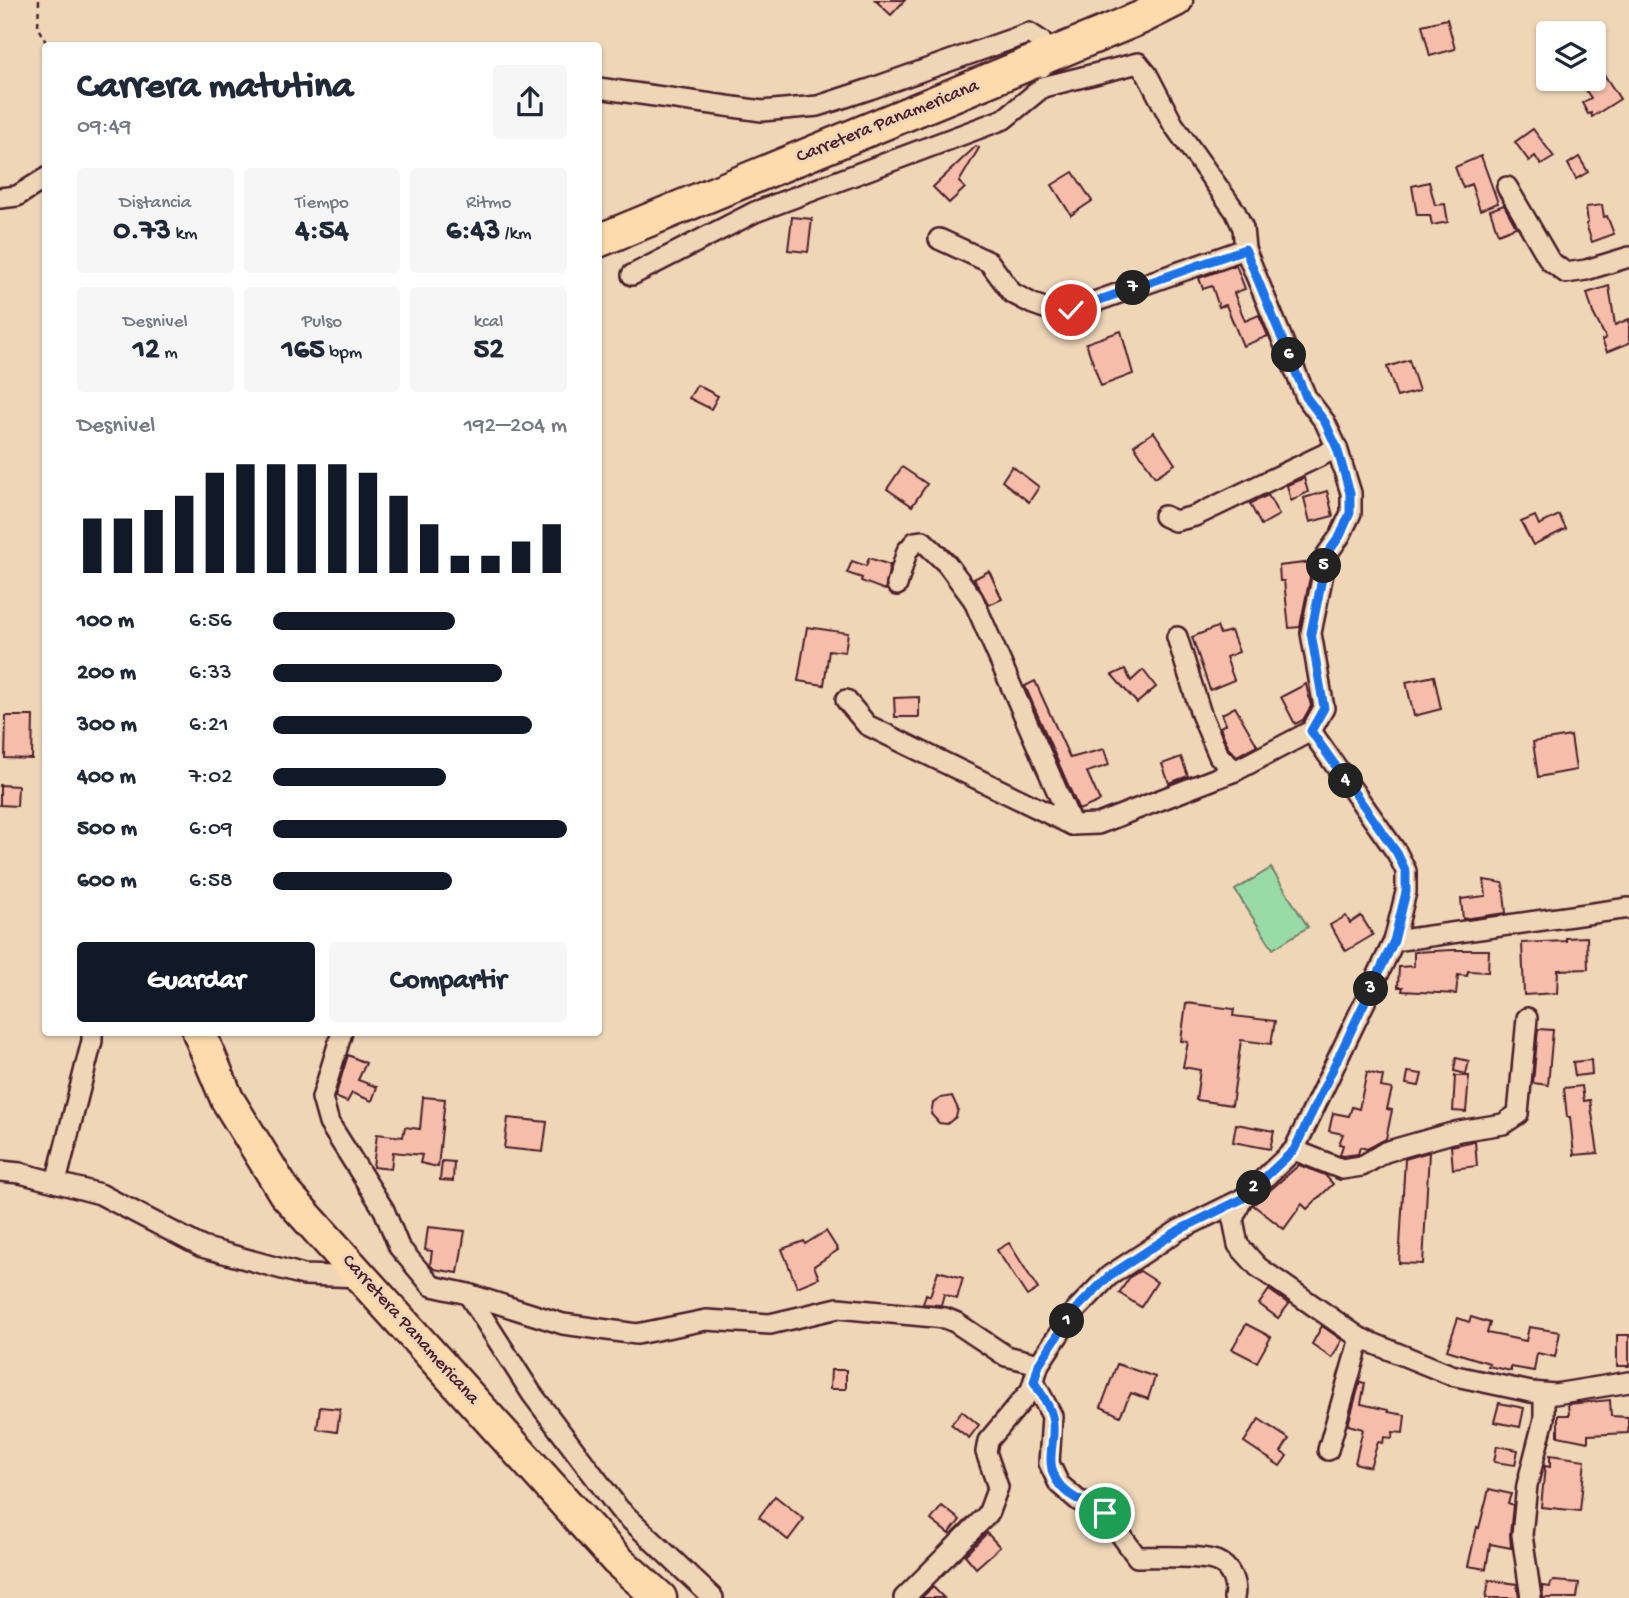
<!DOCTYPE html>
<html lang="es">
<head>
<meta charset="utf-8">
<style>
  body { margin:0; font-family:"Gochi Hand",sans-serif; background:#f6f6f7; color:#1f2937; height:100vh; display:flex; flex-direction:column; font-size:26px; white-space:nowrap }
  * { box-sizing:border-box; margin:0 }
  p { font-size:23px; color:#747a83 }
  .icon { flex:none; width:38px; height:38px; fill:none; stroke:currentColor; stroke-width:2; stroke-linecap:round; stroke-linejoin:round }
  .map { position:relative; flex:1; overflow:hidden }
  .details { position:absolute; left:42px; top:42px; width:560px; height:994px; display:flex; flex-direction:column; background:#fff; border-radius:7px; box-shadow:0 2px 5px #0004 }
  .details>* { flex:none }
  .tools { position:absolute; left:1536px; top:21px; display:grid; gap:14px }
  .tools a { display:grid; place-items:center; width:70px; height:70px; border-radius:7px; background:#fff; box-shadow:0 2px 5px #0004; font-size:35px }
  .pin { position:absolute; display:grid; place-items:center; width:60px; height:60px; color:#fff; margin:-30px; border:4px solid #fff; border-radius:50%; box-shadow:0 2px 7px #0007 }
  .km { position:absolute; width:35px; height:35px; margin:-18px; border-radius:50%; background:#222; color:#fff; font-size:19px; line-height:35px; text-align:center }
  .round { display:grid; place-items:center; flex:none; width:74px; height:74px; border-radius:7px; background:#f6f6f7 }
  .overview { display:flex; align-items:center; justify-content:space-between; height:119px; padding:0 35px }
  h1 { font-size:38px; font-weight:700; line-height:52px }
  .figures { display:grid; grid-template-columns:repeat(3,1fr); gap:10px; height:119px; padding:7px 35px }
  .figures div { display:grid; align-content:center; border-radius:7px; background:#f6f6f7; text-align:center }
  .figures b { font-size:30px; font-weight:700 }
  .figures small { font-size:19px; font-weight:400 }
  .figures p { font-size:19px }
  .chart { height:196px; padding:14px 35px }
  .chart p { display:flex; justify-content:space-between }
  .chart svg { width:100%; height:126px; margin-top:7px; stroke:#111827; stroke-width:6 }
  .cta { display:flex; gap:14px; margin-top:auto; padding:14px 35px }
  .cta a { flex:1; height:80px; border-radius:7px; background:#111827; color:#fff; font-size:28px; font-weight:700; line-height:80px; text-align:center }
  .cta a+a { background:#f6f6f7; color:#1f2937 }
  ul { padding:0 35px; list-style:none; font-size:23px }
  li { display:grid; grid-template-columns:112px 84px 1fr; align-items:center; height:52px }
  li i { height:18px; border-radius:9px; background:#111827 }
  .map>svg:first-child { display:block }
  .green { fill:#99dba6; stroke:#727d68; stroke-width:2 }
  .building { fill:#f6beaa; stroke:#4a1f2b; stroke-width:2 }
  .lines { fill:none; stroke-linecap:round; stroke-linejoin:round }
  .minor-casing { stroke:#4a1f2b; stroke-width:24 }
  .trunk-casing { stroke:#4a1f2b; stroke-width:37 }
  .path { stroke:#4a1f2b; stroke-width:2.5; stroke-dasharray:5 5; stroke-linecap:butt }
  .minor { stroke:#efd6b7; stroke-width:19 }
  .trunk { stroke:#fedbac; stroke-width:32 }
  .route-casing { stroke:#fff; stroke-width:14 }
  .route { stroke:#1a73e8; stroke-width:9 }
  .labels { text-anchor:middle; dominant-baseline:central; stroke-width:6; stroke-linejoin:round; paint-order:stroke }
  .street-label { font-size:19px; fill:#4a1f2b; stroke:#efd6b7 }
</style>
</head>
<body>
<div class="map">
<svg width="1629" height="1598" viewBox="0 0 1629 1598">
  <rect width="100%" height="100%" fill="#efd6b7"/>
  <filter id="ink" filterUnits="userSpaceOnUse"><feTurbulence type="fractalNoise" baseFrequency=".0143" numOctaves="2"/><feDisplacementMap in="SourceGraphic" scale="14" xChannelSelector="R" yChannelSelector="G"/><feConvolveMatrix kernelMatrix="1 2 1 2 8 2 1 2 1" color-interpolation-filters="sRGB"/></filter>
  <g filter="url(#ink)">
    <polygon class="green" points="1271,868 1308,927 1273,949 1235,890"/>
    <g class="building">
      <polygon points="875,0 905,0 891,15"/>
      <polygon points="1447,19 1455,49 1430,56 1422,25"/>
      <polygon points="1601,70 1620,99 1592,117 1591,113 1588,114 1582,103 1591,98 1581,83 1588,79 1594,79 1594,75"/>
      <polygon points="1533,129 1554,157 1541,165 1535,156 1529,161 1515,142"/>
      <polygon points="976,146 979,148 959,182 965,188 949,203 933,187"/>
      <polygon points="1481,156 1498,203 1480,210 1471,184 1463,188 1455,167"/>
      <polygon points="1579,157 1588,172 1576,179 1568,164"/>
      <polygon points="1073,172 1092,201 1071,215 1052,185"/>
      <polygon points="1429,182 1435,205 1445,204 1448,222 1432,225 1430,215 1417,215 1412,186"/>
      <polygon points="1504,205 1516,227 1498,234 1490,210"/>
      <polygon points="1602,205 1604,217 1607,216 1614,234 1592,242 1586,224 1588,223 1586,207"/>
      <polygon points="792,217 812,219 808,252 788,250"/>
      <polygon points="1236,265 1245,289 1234,293 1245,321 1259,315 1268,336 1243,346 1226,305 1219,307 1212,286 1203,289 1199,278"/>
      <polygon points="1609,286 1615,325 1629,319 1629,343 1607,352 1602,340 1606,338 1593,313 1587,293"/>
      <polygon points="1121,331 1133,374 1101,386 1086,343"/>
      <polygon points="1409,360 1419,391 1397,397 1387,367"/>
      <polygon points="697,385 718,396 711,409 689,398"/>
      <polygon points="1154,432 1175,464 1155,477 1134,445"/>
      <polygon points="1012,466 1039,487 1029,502 1002,481"/>
      <polygon points="902,467 927,484 912,506 887,489"/>
      <polygon points="1304,478 1308,492 1291,501 1287,485"/>
      <polygon points="1327,491 1333,516 1310,522 1304,498"/>
      <polygon points="1268,495 1279,515 1261,525 1250,504"/>
      <polygon points="1559,515 1566,529 1533,545 1521,522 1535,516 1539,525"/>
      <polygon points="869,558 890,565 885,590 861,581 862,578 847,573 852,561 866,566"/>
      <polygon points="1313,562 1300,627 1289,628 1284,581 1280,581 1279,566"/>
      <polygon points="989,571 1002,599 989,605 974,579"/>
      <polygon points="807,627 848,633 845,652 829,650 824,685 798,681"/>
      <polygon points="1217,627 1220,634 1231,631 1239,652 1226,657 1234,680 1210,690 1192,637"/>
      <polygon points="1125,669 1131,681 1143,670 1156,687 1137,703 1112,675"/>
      <polygon points="1434,676 1441,709 1414,716 1406,682"/>
      <polygon points="1035,681 1070,758 1104,749 1109,765 1087,772 1100,801 1079,810 1025,686"/>
      <polygon points="1306,684 1311,706 1303,720 1295,724 1281,697"/>
      <polygon points="919,697 919,717 895,717 894,698"/>
      <polygon points="1235,707 1257,745 1237,756 1229,749 1220,727 1226,724 1222,714"/>
      <polygon points="6,716 33,716 32,759 5,758"/>
      <polygon points="1571,736 1576,770 1538,777 1533,742"/>
      <polygon points="1181,757 1188,776 1169,783 1162,764"/>
      <polygon points="0,785 18,786 17,806 0,805"/>
      <polygon points="1484,880 1503,883 1506,913 1463,919 1461,899 1486,896"/>
      <polygon points="1346,916 1350,923 1361,916 1373,935 1346,951 1330,925"/>
      <polygon points="1587,937 1588,969 1558,970 1557,993 1524,995 1522,943 1566,941 1566,938"/>
      <polygon points="1453,950 1489,950 1488,972 1468,971 1467,976 1458,975 1456,994 1402,991 1403,987 1398,987 1399,967 1414,966 1414,952"/>
      <polygon points="1186,1003 1234,1009 1233,1016 1275,1021 1271,1044 1241,1040 1232,1105 1196,1100 1200,1070 1183,1067 1188,1042 1181,1041"/>
      <polygon points="1538,1029 1553,1030 1548,1085 1533,1083"/>
      <polygon points="348,1055 366,1063 358,1080 377,1087 372,1101 352,1093 347,1102 335,1097"/>
      <polygon points="1456,1058 1469,1061 1466,1074 1454,1071"/>
      <polygon points="1591,1060 1592,1074 1575,1076 1573,1062"/>
      <polygon points="1367,1072 1383,1076 1381,1087 1392,1089 1387,1109 1392,1110 1386,1139 1367,1149 1360,1147 1358,1154 1343,1156 1340,1155 1343,1145 1339,1144 1343,1134 1329,1131 1333,1113 1349,1116 1352,1107 1359,1109"/>
      <polygon points="1408,1072 1422,1074 1419,1086 1406,1084"/>
      <polygon points="1455,1076 1469,1076 1466,1112 1453,1111"/>
      <polygon points="1582,1086 1584,1101 1590,1100 1598,1153 1574,1155 1570,1117 1567,1117 1564,1088"/>
      <polygon points="952,1096 958,1109 956,1117 947,1124 939,1123 931,1114 933,1103 941,1098"/>
      <polygon points="423,1097 445,1099 438,1167 420,1163 422,1155 393,1152 391,1169 373,1167 377,1134 403,1137 405,1127 420,1129"/>
      <polygon points="508,1118 547,1122 543,1152 504,1148"/>
      <polygon points="1236,1124 1274,1131 1270,1149 1233,1142"/>
      <polygon points="1475,1141 1477,1166 1453,1169 1451,1146"/>
      <polygon points="1429,1152 1423,1264 1399,1263 1405,1159"/>
      <polygon points="442,1161 454,1162 453,1181 440,1180"/>
      <polygon points="1299,1165 1325,1175 1333,1184 1307,1209 1302,1204 1284,1229 1253,1205"/>
      <polygon points="428,1227 465,1231 458,1273 434,1269 430,1265 432,1251 425,1250"/>
      <polygon points="826,1231 838,1250 814,1266 819,1278 797,1287 782,1249 804,1241 805,1244"/>
      <polygon points="1009,1243 1038,1289 1027,1296 997,1250"/>
      <polygon points="938,1271 963,1278 957,1299 944,1294 941,1305 923,1304 926,1294 930,1296"/>
      <polygon points="1140,1271 1157,1282 1141,1307 1119,1293 1130,1277"/>
      <polygon points="1269,1290 1289,1304 1278,1318 1259,1304"/>
      <polygon points="1471,1317 1490,1323 1487,1333 1526,1341 1529,1327 1560,1332 1555,1357 1537,1353 1534,1371 1511,1367 1511,1371 1488,1366 1489,1363 1447,1350 1458,1318 1469,1322"/>
      <polygon points="1246,1324 1271,1337 1257,1362 1232,1349"/>
      <polygon points="1322,1326 1342,1340 1332,1358 1312,1344"/>
      <rect x="1617" y="1335" width="12" height="31"/>
      <polygon points="1117,1364 1155,1377 1148,1399 1131,1393 1120,1416 1101,1407"/>
      <polygon points="831,1370 846,1370 846,1389 830,1389"/>
      <polygon points="1360,1382 1365,1383 1361,1404 1388,1410 1388,1412 1405,1415 1403,1433 1393,1432 1392,1438 1384,1437 1383,1443 1378,1442 1370,1467 1355,1463 1363,1429 1348,1425"/>
      <polygon points="1610,1400 1611,1416 1628,1417 1628,1433 1588,1435 1588,1442 1558,1436 1558,1415 1569,1415 1568,1404"/>
      <polygon points="1499,1403 1524,1408 1520,1427 1494,1422"/>
      <polygon points="320,1407 340,1409 337,1432 317,1429"/>
      <polygon points="962,1411 979,1425 969,1438 951,1424"/>
      <polygon points="1259,1419 1289,1439 1281,1452 1287,1456 1280,1466 1244,1442"/>
      <polygon points="1497,1446 1518,1450 1515,1465 1494,1462"/>
      <polygon points="1550,1455 1585,1460 1580,1511 1541,1507 1545,1466 1550,1467"/>
      <polygon points="1489,1489 1511,1494 1508,1503 1513,1505 1510,1534 1511,1548 1490,1544 1486,1569 1468,1566 1477,1527 1479,1528"/>
      <polygon points="775,1496 804,1519 788,1540 759,1517"/>
      <polygon points="942,1506 960,1520 949,1534 931,1520"/>
      <polygon points="987,1533 1000,1547 976,1568 965,1555"/>
      <polygon points="1489,1580 1517,1584 1519,1598 1486,1598"/>
      <polygon points="1554,1581 1579,1583 1577,1598 1543,1598 1542,1586 1550,1587 1551,1582"/>
      <polygon points="933,1587 944,1598 921,1598"/>
    </g>
    <g class="lines">
      <g class="minor-casing">
        <g id="minor">
          <polyline points="598,88 762,111 818,106 870,89 1029,33 1041,41 1042,67"/>
          <polyline points="1507,187 1550,261 1566,273 1586,270 1629,257"/>
          <polyline points="0,198 17,196 46,178"/>
          <polyline points="939,239 989,262 1012,293 1033,304 1050,310 1071,310 1245,249"/>
          <polyline points="632,275 755,212 1004,119 1043,87 1138,63 1147,74 1173,124 1235,211 1243,228 1245,249 1306,397 1325,422 1337,448 1351,493 1351,513 1340,536 1327,554 1311,633 1324,708 1311,731 1235,771 1098,824 1072,825 867,725 846,700"/>
          <polyline points="1164,516 1175,521 1195,516 1337,448"/>
          <polyline points="897,585 907,551 915,542 923,541 947,564 973,599 1072,825"/>
          <polyline points="1177,637 1201,714 1219,756 1235,771"/>
          <polyline points="1394,941 1629,908"/>
          <polyline points="342,1032 322,1098 329,1123 384,1210 399,1247 432,1286 468,1294 563,1324 637,1334 706,1320 770,1324 838,1308 945,1318 955,1322 1006,1356 1039,1364"/>
          <polyline points="1294,1150 1342,1169 1362,1166 1385,1152 1459,1131 1503,1124 1518,1114 1527,1018"/>
          <polyline points="0,1171 20,1173 100,1194 202,1247 304,1275 362,1277"/>
          <polyline points="56,1182 92,1041 92,1032"/>
          <polyline points="1242,1199 1233,1219 1238,1245 1258,1267 1360,1338 1451,1375 1531,1392 1555,1394 1629,1382"/>
          <polyline points="468,1294 532,1394 619,1509 713,1598"/>
          <path d="M1034 1382 1052 1416 1049 1463 1059 1484 1079 1501 1088 1503 1105 1513 1137 1557C1156 1557 1199 1555 1216 1561 1231 1567 1237 1584 1234 1598"/>
          <polyline points="1328,1450 1360,1338"/>
          <polyline points="904,1598 988,1514 998,1487 986,1452 988,1441 1031,1390 1039,1364 1073,1313 1109,1276 1179,1230 1242,1199 1294,1150 1394,941 1406,892 1406,871 1397,853 1311,731"/>
          <polyline points="1531,1598 1522,1535 1527,1485 1544,1419 1544,1394"/>
        </g>
      </g>
      <g class="trunk-casing">
        <g id="trunk">
          <polyline points="598,241 1140,18 1176,0"/>
          <polyline points="199,1032 227,1099 285,1193 617,1560 660,1598"/>
        </g>
      </g>
      <polyline class="path" points="39,0 38,28 48,46"/>
      <use href="#minor" class="minor"/>
      <use href="#trunk" class="trunk"/>
    </g>
  </g>
  <g class="lines" filter="url(#ink)">
    <g class="route-casing">
      <path id="route" d="M1071 310 1245 249 1306 397 1325 422 1337 448 1350 493V513L1340 536 1327 554 1311 633 1324 708 1311 731 1397 853 1406 872V892L1394 941 1294 1150 1242 1199 1179 1230 1109 1276 1073 1312 1039 1364 1034 1382C1040 1392 1049 1404 1052 1416 1058 1439 1042 1462 1059 1484 1070 1499 1090 1504 1105 1513"/>
    </g>
    <use href="#route" class="route"/>
  </g>
  <g class="labels">
    <g class="street-label">
      <text transform="translate(888 122) rotate(-22)">Carretera Panamericana</text>
      <text transform="translate(410 1330) rotate(48)">Carretera Panamericana</text>
    </g>
  </g>
</svg>
<div class="tools">
<a><svg class="icon" aria-label="layers" viewBox="0 0 24 24"><path d="M12 4l9 5-9 5-9-5zM3 14l9 5 9-5"/></svg></a>
</div>
<div class="pin" style="left:1105px;top:1513px;background:#1e9e55"><svg class="icon" aria-label="arrive" viewBox="0 0 24 24"><path d="M6 21V4h12l-3 4 3 4H6"/></svg></div>
<div class="pin" style="left:1071px;top:310px;background:#d93025"><svg class="icon" aria-label="check" viewBox="0 0 24 24"><path d="M5 12l5 5 9-10"/></svg></div>
<b class="km" style="left:1067px;top:1321px">1</b>
<b class="km" style="left:1254px;top:1188px">2</b>
<b class="km" style="left:1371px;top:989px">3</b>
<b class="km" style="left:1346px;top:781px">4</b>
<b class="km" style="left:1324px;top:566px">5</b>
<b class="km" style="left:1289px;top:355px">6</b>
<b class="km" style="left:1133px;top:288px">7</b>
<section class="details">
<div class="overview"><div><h1>Carrera matutina</h1><p>09:49</p></div><a class="round"><svg class="icon" aria-label="share" viewBox="0 0 24 24"><path d="M12 15V3M7 8l5-5 5 5M5 13v7h14v-7"/></svg></a></div>
<div class="figures">
<div><p>Distancia</p><b>0.73<small> km</small></b></div>
<div><p>Tiempo</p><b>4:54</b></div>
<div><p>Ritmo</p><b>6:43<small> /km</small></b></div>
</div>
<div class="figures">
<div><p>Desnivel</p><b>12<small> m</small></b></div>
<div><p>Pulso</p><b>165<small> bpm</small></b></div>
<div><p>kcal</p><b>52</b></div>
</div>
<div class="chart"><p><span>Desnivel</span>192–204 m</p>
<svg viewBox="0 0 160 44" preserveAspectRatio="none"><path d="M5 44V25M15 44V25M25 44V22M35 44V17M45 44V9M55 44V6M65 44V6M75 44V6M85 44V6M95 44V9M105 44V17M115 44V27M125 44V38M135 44V38M145 44V33M155 44V27"/></svg>
</div>
<ul>
<li><b>100 m</b>6:56<i style="width:62%"></i></li>
<li><b>200 m</b>6:33<i style="width:78%"></i></li>
<li><b>300 m</b>6:21<i style="width:88%"></i></li>
<li><b>400 m</b>7:02<i style="width:59%"></i></li>
<li><b>500 m</b>6:09<i style="width:100%"></i></li>
<li><b>600 m</b>6:58<i style="width:61%"></i></li>
</ul>
<div class="cta"><a>Guardar</a><a>Compartir</a></div>
</section>
</div>
</body>
</html>
